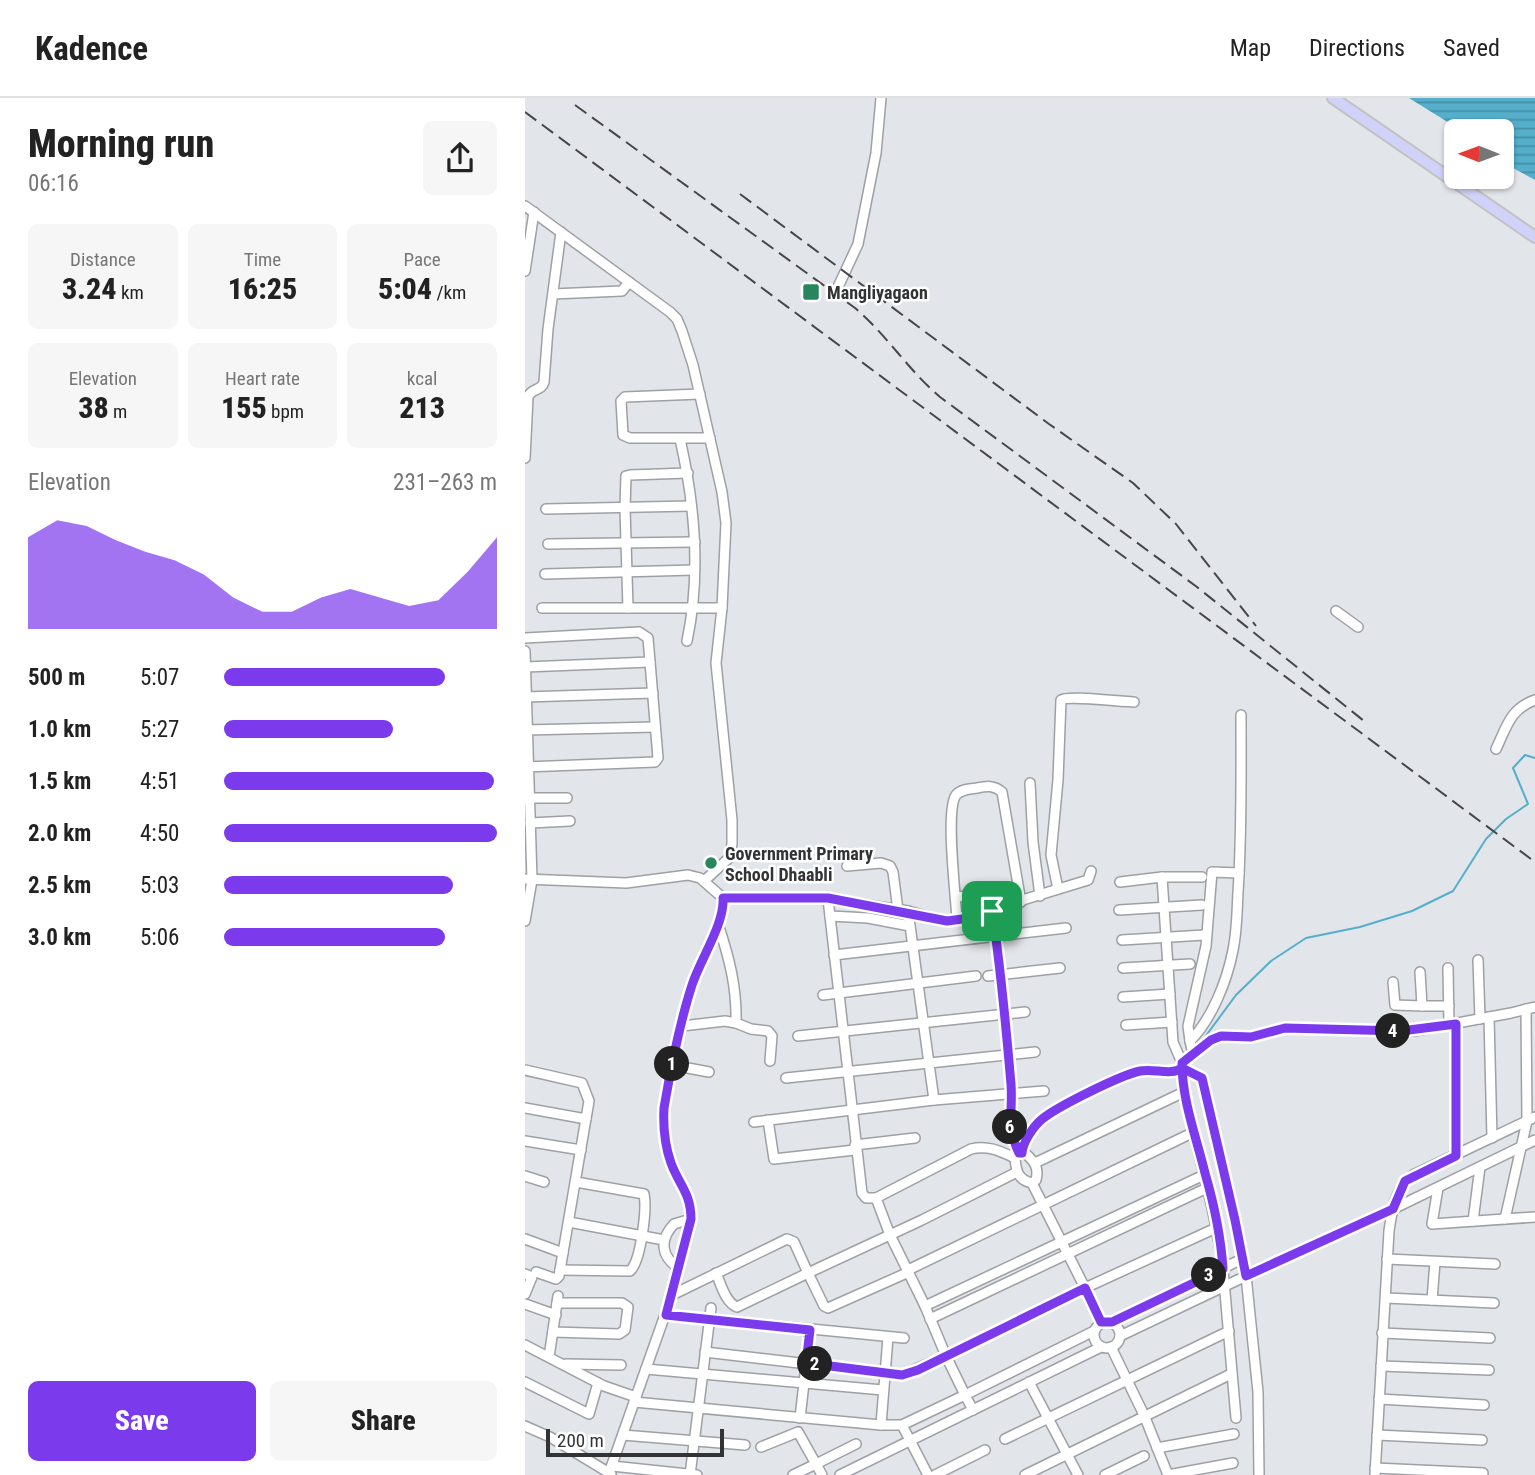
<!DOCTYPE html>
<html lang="en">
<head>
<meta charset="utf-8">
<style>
  body { margin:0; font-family:"Roboto Condensed",sans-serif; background:#f6f6f6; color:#222; height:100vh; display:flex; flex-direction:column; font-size:26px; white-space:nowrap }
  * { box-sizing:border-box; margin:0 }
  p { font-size:23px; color:#767676 }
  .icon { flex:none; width:38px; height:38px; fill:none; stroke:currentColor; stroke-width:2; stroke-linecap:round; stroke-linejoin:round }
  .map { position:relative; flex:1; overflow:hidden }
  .side { display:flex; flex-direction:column; background:#fff; width:525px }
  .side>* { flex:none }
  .needle { width:46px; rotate:271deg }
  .controls { position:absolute; left:919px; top:21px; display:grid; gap:14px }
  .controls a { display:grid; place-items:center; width:70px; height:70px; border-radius:10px; background:#fff; box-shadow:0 2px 5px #0004; font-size:35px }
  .scale { position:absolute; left:21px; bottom:18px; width:178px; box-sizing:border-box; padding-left:7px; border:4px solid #323335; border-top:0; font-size:19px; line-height:24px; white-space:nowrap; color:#323335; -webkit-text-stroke:5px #fff; paint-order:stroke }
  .pin { position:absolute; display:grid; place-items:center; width:60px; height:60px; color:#fff; margin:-30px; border-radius:14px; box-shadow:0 4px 10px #0006 }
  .km { position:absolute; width:35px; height:35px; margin:-18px; border-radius:50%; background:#222; color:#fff; font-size:19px; line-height:35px; text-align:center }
  .round { display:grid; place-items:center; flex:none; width:74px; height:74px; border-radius:10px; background:#f6f6f6 }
  .head { display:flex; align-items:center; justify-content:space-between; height:119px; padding:0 28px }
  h1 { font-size:38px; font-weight:800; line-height:52px }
  .stats { display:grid; grid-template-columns:repeat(3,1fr); gap:10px; height:119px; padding:7px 28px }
  .stats div { display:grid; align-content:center; border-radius:10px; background:#f6f6f6; text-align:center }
  .stats b { font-size:30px; font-weight:800 }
  .stats small { font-size:19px; font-weight:400 }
  .stats p { font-size:19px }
  .chart { height:196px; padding:14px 28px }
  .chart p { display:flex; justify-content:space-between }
  .chart svg { width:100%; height:126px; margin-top:7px; fill:#7c3aed; opacity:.7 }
  .action { display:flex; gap:14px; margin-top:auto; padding:14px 28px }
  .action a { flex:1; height:80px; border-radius:10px; background:#7c3aed; color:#fff; font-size:28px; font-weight:800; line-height:80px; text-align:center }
  .action a+a { background:#f6f6f6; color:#222 }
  ul { padding:0 28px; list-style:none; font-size:23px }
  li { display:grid; grid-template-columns:112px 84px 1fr; align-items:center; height:52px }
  li i { height:18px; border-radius:9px; background:#7c3aed }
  header { display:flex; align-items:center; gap:42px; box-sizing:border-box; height:98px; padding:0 35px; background:#fff; border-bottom:2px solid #e0e0e0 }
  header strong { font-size:33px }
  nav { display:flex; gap:38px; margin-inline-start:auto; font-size:24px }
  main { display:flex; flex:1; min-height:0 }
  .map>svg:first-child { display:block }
  .water { fill:url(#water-rules) }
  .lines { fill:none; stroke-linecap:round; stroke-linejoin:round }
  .stream { stroke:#54afcb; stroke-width:2 }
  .minor-casing { stroke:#9ea0a5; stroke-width:12 }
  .major-casing { stroke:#c2c2c2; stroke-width:14 }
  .minor { stroke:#fff; stroke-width:9 }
  .major { stroke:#d0d2f9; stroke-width:10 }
  .rail { stroke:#464749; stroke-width:2; stroke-dasharray:14 7; stroke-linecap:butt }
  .route-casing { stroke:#fff; stroke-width:14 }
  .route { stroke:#7c3aed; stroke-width:9 }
  .poi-dot { fill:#28865d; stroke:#fff; stroke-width:2.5 }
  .labels { text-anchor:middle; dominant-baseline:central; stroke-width:5; stroke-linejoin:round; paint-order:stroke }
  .poi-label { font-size:18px; font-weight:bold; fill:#323335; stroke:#fff; text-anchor:start }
</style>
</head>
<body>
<header>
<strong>Kadence</strong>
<nav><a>Map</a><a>Directions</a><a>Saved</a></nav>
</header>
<main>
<section class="side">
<div class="head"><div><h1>Morning run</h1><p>06:16</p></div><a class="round"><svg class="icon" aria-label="share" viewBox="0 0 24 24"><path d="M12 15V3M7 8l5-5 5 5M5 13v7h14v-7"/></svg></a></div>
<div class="stats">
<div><p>Distance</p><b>3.24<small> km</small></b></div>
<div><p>Time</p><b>16:25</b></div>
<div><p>Pace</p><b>5:04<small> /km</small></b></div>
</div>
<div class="stats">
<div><p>Elevation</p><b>38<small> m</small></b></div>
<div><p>Heart rate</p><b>155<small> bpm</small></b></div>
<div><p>kcal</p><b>213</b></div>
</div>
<div class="chart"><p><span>Elevation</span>231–263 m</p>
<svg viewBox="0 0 160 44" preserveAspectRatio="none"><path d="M0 44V12L10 6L20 8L30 13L40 17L50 20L60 25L70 33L80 38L90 38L100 33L110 30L120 33L130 36L140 34L150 24L160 12V44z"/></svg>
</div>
<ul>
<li><b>500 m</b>5:07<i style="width:81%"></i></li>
<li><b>1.0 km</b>5:27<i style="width:62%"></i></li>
<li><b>1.5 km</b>4:51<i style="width:99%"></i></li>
<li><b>2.0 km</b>4:50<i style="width:100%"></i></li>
<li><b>2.5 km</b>5:03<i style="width:84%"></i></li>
<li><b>3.0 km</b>5:06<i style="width:81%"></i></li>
</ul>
<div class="action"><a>Save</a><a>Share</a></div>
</section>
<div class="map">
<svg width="1010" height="1377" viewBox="0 0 1010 1377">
  <defs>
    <pattern id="water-rules" width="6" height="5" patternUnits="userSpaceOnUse" patternTransform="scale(1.75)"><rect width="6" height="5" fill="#54afcb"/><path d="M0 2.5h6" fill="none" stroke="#468fa6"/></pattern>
  </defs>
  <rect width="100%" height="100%" fill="#e2e5e9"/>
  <polygon class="water" points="884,0 1010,0 1010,82 977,64 976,33 937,33"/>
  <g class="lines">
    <polyline class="stream" points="677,943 711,897 746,863 781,840 835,829 887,813 928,793 961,741 981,721 1003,706 988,670 1000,657 1010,660"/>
    <g class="minor-casing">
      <g id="minor">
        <polyline points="0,108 145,214 152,221 157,233 168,267 197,394 201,425 197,510 191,565 207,722 207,746 204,760 179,783"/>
        <polyline points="0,173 9,114"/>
        <polyline points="313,189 333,146 351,55 356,0"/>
        <polyline points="28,196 97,193 104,184"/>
        <polyline points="175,296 100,299 96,303 98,337 105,340 185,340"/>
        <path d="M155 341C170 407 176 477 162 543"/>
        <path d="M0 360 3 299C6 290 17 293 19 284L23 231 36 134"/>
        <polyline points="21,411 166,408"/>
        <polyline points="23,446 170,444"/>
        <polyline points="20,476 169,472"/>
        <polyline points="17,510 197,510"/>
        <polyline points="103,510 100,410 101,378 105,377 163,375"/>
        <polyline points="811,513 833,529"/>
        <polyline points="0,540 114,534 123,540 133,660 130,664 0,669"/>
        <polyline points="0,553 7,782 0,823"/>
        <polyline points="0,569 125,564"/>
        <polyline points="0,599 128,595"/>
        <polyline points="0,632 130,629"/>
        <path d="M971 651C982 628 985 611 1010 602"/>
        <polyline points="505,685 508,744 515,798"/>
        <polyline points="1,700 42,700"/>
        <polyline points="5,725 45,723"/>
        <polyline points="322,768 356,765 365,768 368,774 373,812"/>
        <polyline points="637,779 677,779"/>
        <path d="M0 781 101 785 163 777 175 780 198 800C200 826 175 862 167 887 154 927 146 969 139 1010 138 1028 140 1048 146 1065 154 1087 166 1095 166 1121L147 1197 262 1141 269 1144 283 1175 397 1122 492 1074"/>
        <polyline points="595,784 637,779 648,944 657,965"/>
        <path d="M533 791 526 757 533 682 536 602C544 597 596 604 609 604"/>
        <polyline points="431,799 494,794"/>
        <polyline points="198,800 303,801 337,1095 341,1100 351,1100"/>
        <polyline points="303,801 383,813 409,1002"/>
        <polyline points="594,812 677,807"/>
        <polyline points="383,813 414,822 432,822 563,782 566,773"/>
        <path d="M467 813C476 870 481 929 486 986 488 1015 481 1028 494 1055L490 1060C491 1073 493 1082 507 1085L560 1190 421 1258 440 1297 569 1233"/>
        <polyline points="305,818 343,820 385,828"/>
        <path d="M432 822C431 799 420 712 431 697 436 691 445 691 452 690 462 688 469 687 477 694L496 804"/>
        <path d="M193 826C204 859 212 889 211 925"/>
        <polyline points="597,842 679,837"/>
        <polyline points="309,857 541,830"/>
        <polyline points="953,862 955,921"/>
        <polyline points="598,870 665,866"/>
        <polyline points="923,870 924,927"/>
        <polyline points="895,874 897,908 924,908"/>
        <polyline points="463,878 535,870"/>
        <polyline points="868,884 870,907 897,908"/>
        <polyline points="298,897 451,878"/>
        <polyline points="598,899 645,896"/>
        <polyline points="964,919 967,1040"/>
        <polyline points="931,926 931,1058"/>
        <polyline points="601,927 647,924"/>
        <polyline points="157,928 200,923 211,925 226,931 243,933 247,938 245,963"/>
        <polyline points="273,938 500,914"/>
        <polyline points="665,943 663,928 681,848 687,774 714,775"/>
        <path d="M668 956 665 943C687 921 702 883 708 852 712 833 712 813 713 794 717 735 716 676 716 617"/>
        <polyline points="147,967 184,974"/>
        <polyline points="0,972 57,985 64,1003 34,1178 31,1181 11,1174"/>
        <polyline points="261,980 510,954"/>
        <polyline points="0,1010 61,1021"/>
        <polyline points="243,1022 249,1061 330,1052"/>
        <polyline points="229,1024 409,1002 519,993"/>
        <polyline points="0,1043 56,1052"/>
        <polyline points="330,1047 390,1040"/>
        <path d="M494 1055 501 1056C510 1064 514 1070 511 1082L507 1085"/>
        <path d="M497 1055C500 1016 574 991 604 976 614 973 623 971 633 972 642 972 647 975 656 973L657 965 686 942 696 938 726 939 760 930 889 933 986 915 1010 909"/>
        <path d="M490 1060C475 1053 463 1047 446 1051L351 1100 365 1137 400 1208 681 1076"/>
        <polyline points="510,1065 659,994"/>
        <polyline points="0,1078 19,1084"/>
        <polyline points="913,1090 907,1126 1010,1119"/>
        <polyline points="980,1121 1002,1023 1001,911"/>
        <polyline points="948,1123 955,1069"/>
        <polyline points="44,1124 139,1142"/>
        <polyline points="691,1130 697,1160 711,1320"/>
        <polyline points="0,1141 38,1155"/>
        <polyline points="862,1161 970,1166"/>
        <path d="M154 1170C136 1159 134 1142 149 1126L166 1121"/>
        <path d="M35 1172 105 1173C116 1163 122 1111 119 1096L51 1084"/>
        <polyline points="383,1172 669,1034"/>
        <path d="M191 1175C196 1186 200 1204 212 1209L283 1175 299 1208 303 1210 384 1174"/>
        <polyline points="0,1176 7,1179 0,1196"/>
        <polyline points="861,1200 969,1205"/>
        <polyline points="907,1202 910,1164"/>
        <polyline points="0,1206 31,1217"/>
        <polyline points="141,1217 379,1240"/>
        <polyline points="405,1221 684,1089"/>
        <circle cx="582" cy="1237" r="13"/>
        <path d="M576 1224 560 1190 691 1130C682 1077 663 1026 656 973"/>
        <polyline points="587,1224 717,1161"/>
        <polyline points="28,1234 94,1236 100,1232 103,1209 97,1205 32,1205"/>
        <polyline points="857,1235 965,1240"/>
        <polyline points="595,1238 721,1178 710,1122 677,980 657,970"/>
        <polyline points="0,1247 79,1288 111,1299"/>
        <polyline points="586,1249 619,1317 643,1377"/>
        <polyline points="180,1254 377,1277 421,1258 400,1208"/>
        <polyline points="24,1259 33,1198"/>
        <polyline points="41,1266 96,1267"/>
        <polyline points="856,1268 964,1272"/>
        <polyline points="121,1271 358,1292"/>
        <polyline points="0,1284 64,1316 73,1285"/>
        <polyline points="504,1284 553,1377"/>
        <polyline points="854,1301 959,1307"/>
        <polyline points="109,1304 356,1327 377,1327 440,1297 448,1312"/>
        <polyline points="275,1320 285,1232"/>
        <polyline points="356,1327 363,1239"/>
        <polyline points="377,1327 403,1377"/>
        <polyline points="0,1328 25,1339 86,1376"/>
        <polyline points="98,1337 220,1347"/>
        <polyline points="852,1337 957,1342"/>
        <polyline points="480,1341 704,1233"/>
        <polyline points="236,1349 273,1334 291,1366 331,1346"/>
        <polyline points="632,1350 709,1336"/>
        <polyline points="87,1368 172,1377"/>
        <polyline points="850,1370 958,1375"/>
        <polyline points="84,1375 147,1197"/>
        <polyline points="165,1377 186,1210"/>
        <polyline points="268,1377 291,1366 297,1377"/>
        <polyline points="315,1377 576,1249"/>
        <polyline points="410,1377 460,1352"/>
        <polyline points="500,1377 706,1276"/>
        <polyline points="580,1377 619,1358"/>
        <polyline points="643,1377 708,1365"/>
        <polyline points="734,1377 733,1294 721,1178 868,1111 1010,1042"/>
        <path d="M850 1377 864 1133C867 1112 870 1090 888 1077L1010 1019"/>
      </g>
    </g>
    <g class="major-casing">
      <polyline id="major" points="808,0 1010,139"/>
    </g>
    <use href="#minor" class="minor"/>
    <use href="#major" class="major"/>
    <g class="rail">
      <path d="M50 7 330 210C362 237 383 272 415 299L672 489 839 623"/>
      <polyline points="0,14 1010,764"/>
      <polyline points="215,96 524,326 608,385 651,426 731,528"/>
    </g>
  </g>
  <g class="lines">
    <g class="route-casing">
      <path id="route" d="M467 813 445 820 422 823 303 800H198C200 825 175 862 167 887 154 927 146 969 139 1010 138 1028 140 1048 146 1065 154 1087 166 1095 166 1121L141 1217 285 1232 281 1265 377 1277 393 1272 560 1190 576 1224H587L698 1171C696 1140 689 1106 680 1075 671 1038 657 1002 657 965L686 942 696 938 726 939 760 930 876 933 931 926V1058L880 1083 868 1111 721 1178 710 1122 677 980 657 970C646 978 629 970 615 973 596 977 531 1009 516 1022 508 1029 498 1044 497 1055H494C481 1028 488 1014 486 986 481 929 476 870 467 813"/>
    </g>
    <use href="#route" class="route"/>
  </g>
  <g class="poi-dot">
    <rect x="277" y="185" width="18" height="18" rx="3.5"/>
    <circle cx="186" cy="765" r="7"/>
  </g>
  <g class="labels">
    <g class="poi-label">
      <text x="302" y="194">Mangliyagaon</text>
      <text x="200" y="755">Government Primary<tspan x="200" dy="21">School Dhaabli</tspan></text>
    </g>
  </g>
</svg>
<div class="controls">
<a><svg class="needle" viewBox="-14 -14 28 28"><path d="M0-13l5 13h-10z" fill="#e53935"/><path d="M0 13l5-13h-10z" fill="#767676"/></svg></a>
</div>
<div class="scale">200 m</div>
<div class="pin" style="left:467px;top:813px;background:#1e9e55"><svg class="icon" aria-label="arrive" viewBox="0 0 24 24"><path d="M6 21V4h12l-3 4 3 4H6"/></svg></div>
<b class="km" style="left:147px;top:966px">1</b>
<b class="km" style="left:290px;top:1266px">2</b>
<b class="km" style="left:684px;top:1177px">3</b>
<b class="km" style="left:868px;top:933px">4</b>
<b class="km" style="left:485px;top:1029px">6</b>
</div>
</main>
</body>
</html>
